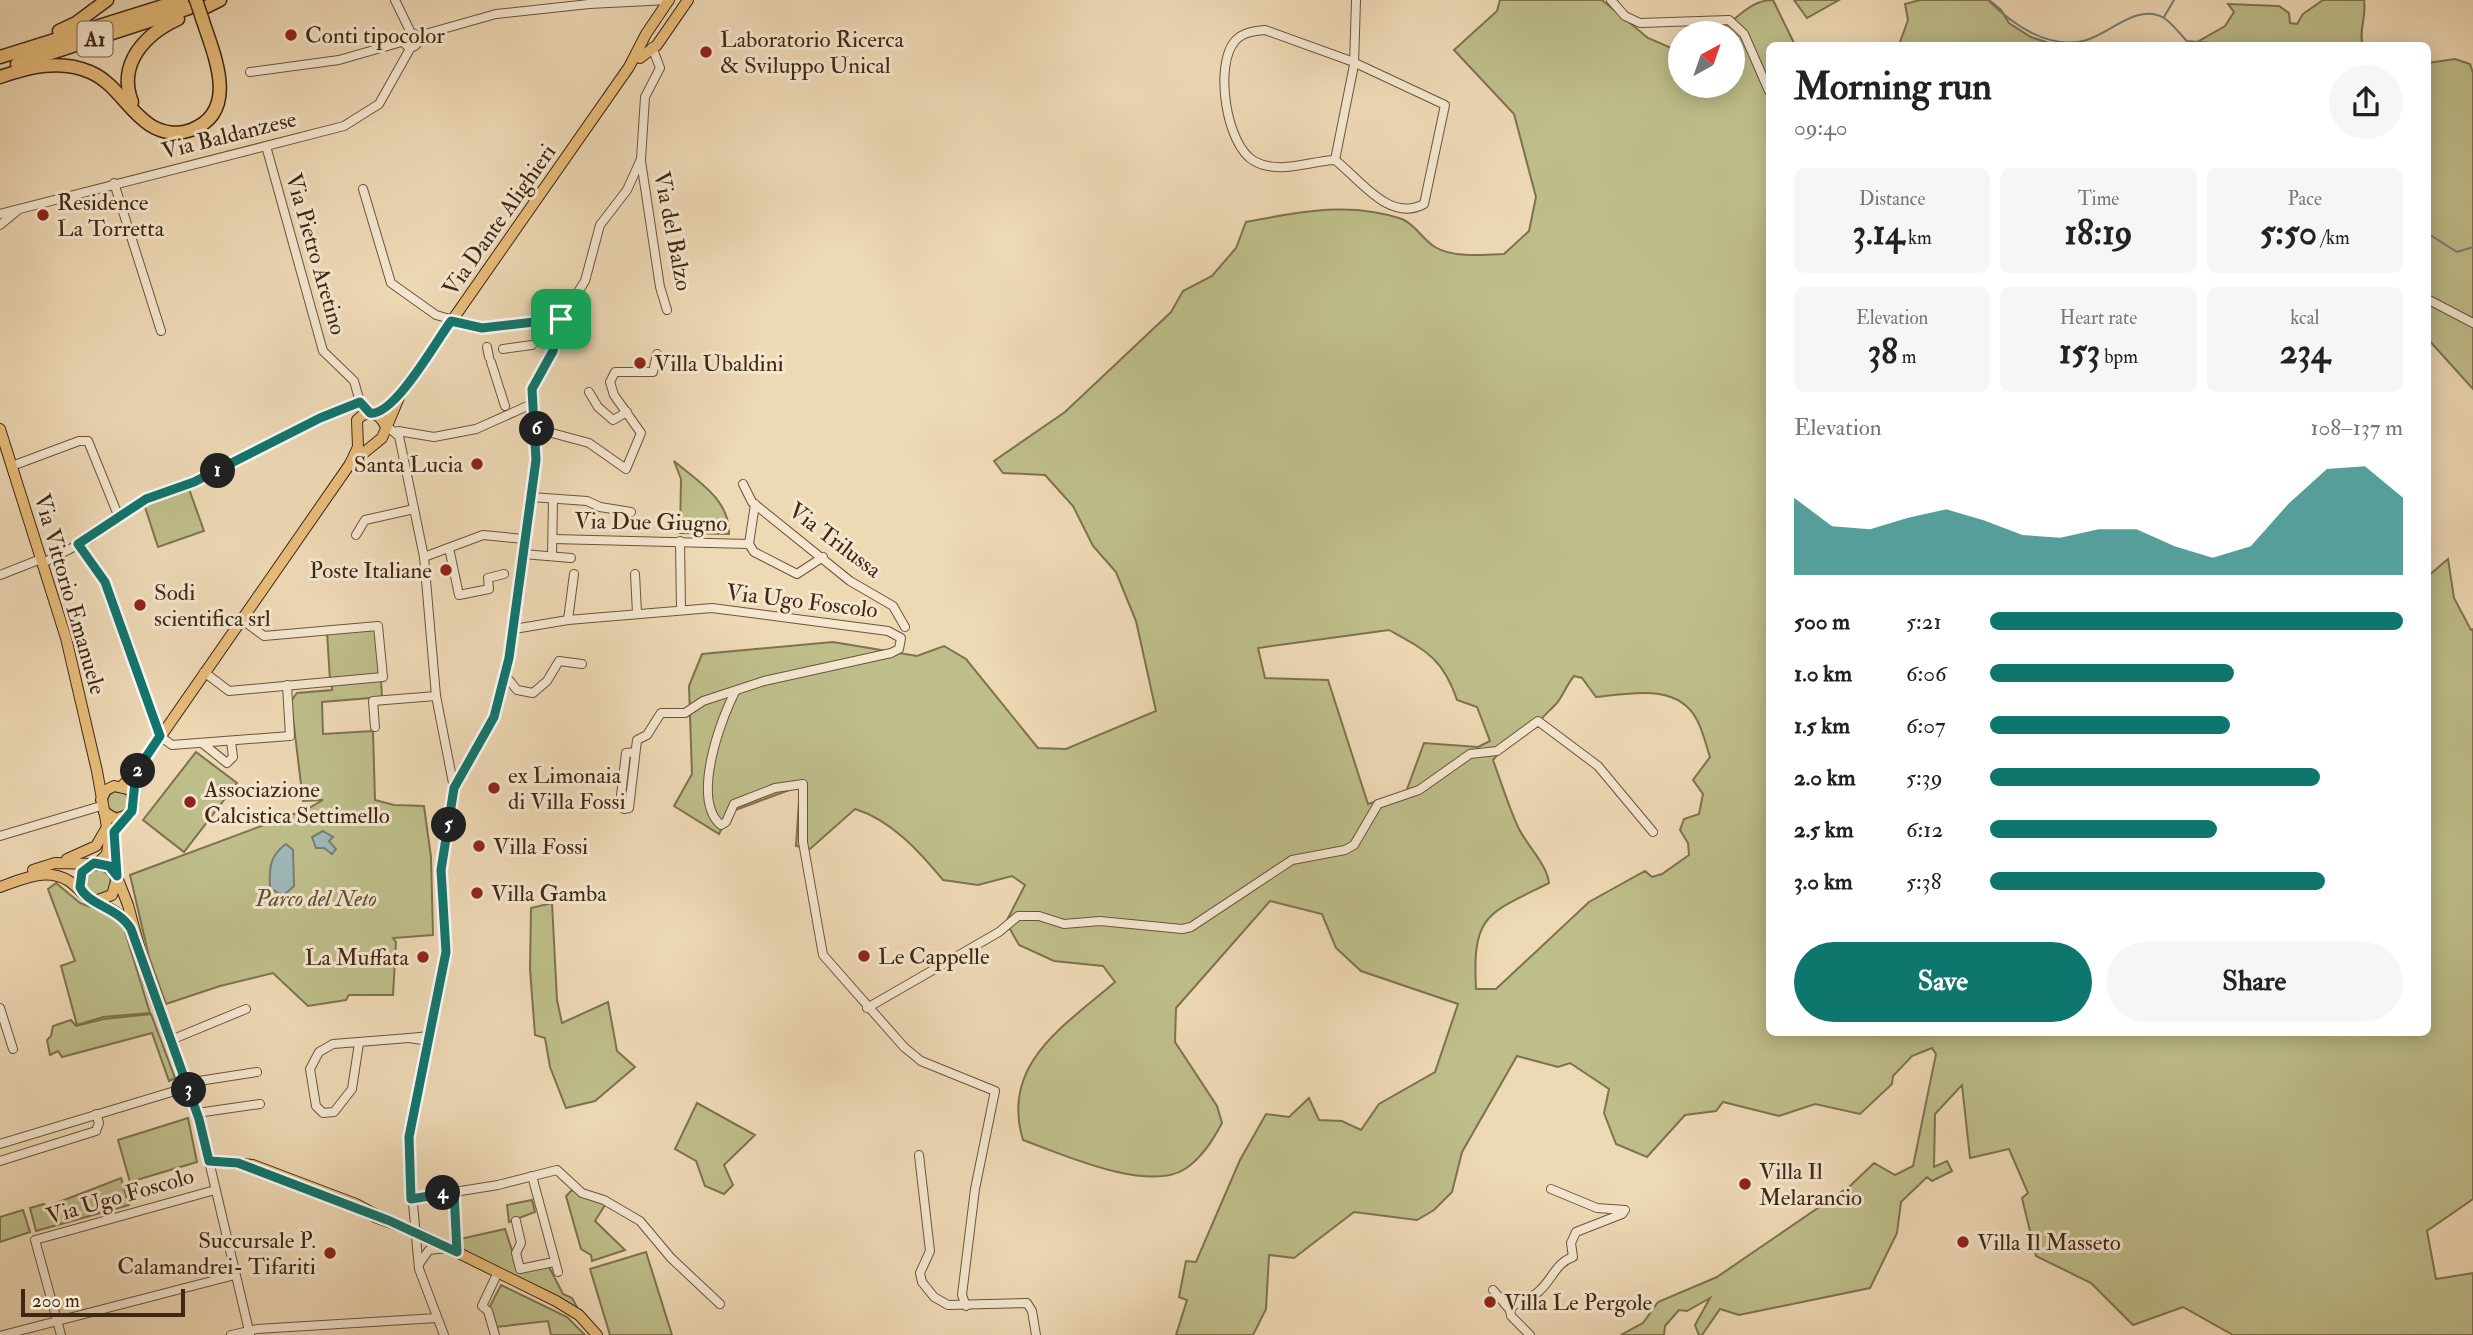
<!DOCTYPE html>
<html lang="en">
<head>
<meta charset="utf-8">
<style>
  body { margin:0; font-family:"IM FELL Double Pica",serif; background:#f6f6f6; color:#222; height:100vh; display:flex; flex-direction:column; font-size:26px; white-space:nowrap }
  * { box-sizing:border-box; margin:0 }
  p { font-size:23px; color:#767676 }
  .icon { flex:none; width:38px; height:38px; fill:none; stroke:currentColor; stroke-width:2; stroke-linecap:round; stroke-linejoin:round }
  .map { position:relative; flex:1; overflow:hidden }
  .drawer { position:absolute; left:1766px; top:42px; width:665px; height:994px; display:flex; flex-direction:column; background:#fff; border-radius:10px; box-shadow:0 4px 18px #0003 }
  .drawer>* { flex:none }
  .needle { width:46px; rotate:40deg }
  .tools { position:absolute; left:1668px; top:21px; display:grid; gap:14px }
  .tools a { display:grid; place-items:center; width:77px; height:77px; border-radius:50%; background:#fff; box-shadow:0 4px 18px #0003; font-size:35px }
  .scale { position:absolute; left:21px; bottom:18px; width:164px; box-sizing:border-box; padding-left:7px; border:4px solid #3f2713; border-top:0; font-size:19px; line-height:24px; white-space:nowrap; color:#3f2713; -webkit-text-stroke:5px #f4e6cf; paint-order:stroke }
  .pin { position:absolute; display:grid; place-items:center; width:60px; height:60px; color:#fff; margin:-30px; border-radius:14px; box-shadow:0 4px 10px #0006 }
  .km { position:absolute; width:35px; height:35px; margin:-18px; border-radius:50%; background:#222; color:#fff; font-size:19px; line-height:35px; text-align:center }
  .round { display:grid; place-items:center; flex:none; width:74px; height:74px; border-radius:37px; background:#f6f6f6 }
  .head { display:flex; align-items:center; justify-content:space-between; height:119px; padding:0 28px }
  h1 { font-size:38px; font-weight:700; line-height:52px }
  .stats { display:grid; grid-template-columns:repeat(3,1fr); gap:10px; height:119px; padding:7px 28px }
  .stats div { display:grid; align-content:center; border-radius:10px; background:#f6f6f6; text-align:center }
  .stats b { font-size:35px; font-weight:700 }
  .stats small { font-size:19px; font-weight:400 }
  .stats p { font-size:19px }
  .chart { height:196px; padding:14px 28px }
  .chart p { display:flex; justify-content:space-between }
  .chart svg { width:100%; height:126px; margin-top:7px; fill:#0f766e; opacity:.7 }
  .button { display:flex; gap:14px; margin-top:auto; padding:14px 28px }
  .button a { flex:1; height:80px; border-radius:42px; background:#0f766e; color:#fff; font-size:28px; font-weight:700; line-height:80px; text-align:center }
  .button a+a { background:#f6f6f6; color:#222 }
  ul { padding:0 28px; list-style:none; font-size:23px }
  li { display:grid; grid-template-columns:112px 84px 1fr; align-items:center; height:52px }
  li i { height:18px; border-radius:9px; background:#0f766e }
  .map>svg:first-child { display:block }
  .green { fill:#bebe8a; stroke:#7e724e; stroke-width:2; fill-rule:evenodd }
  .water { fill:#9eb7b8; stroke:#787d76; stroke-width:2 }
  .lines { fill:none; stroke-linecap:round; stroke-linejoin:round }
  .stream { stroke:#787d76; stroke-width:2 }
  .minor-casing { stroke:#6b543c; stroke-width:10 }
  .major-casing { stroke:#3f2713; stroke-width:12 }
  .highway-casing { stroke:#3f2713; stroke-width:15 }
  .minor { stroke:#f4e6cf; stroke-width:8 }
  .major { stroke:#e7bc7a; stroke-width:10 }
  .highway { stroke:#e7bc7a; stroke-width:12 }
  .highway-bridge-casing { stroke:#3f2713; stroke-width:15; stroke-linecap:butt }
  .highway-bridge { stroke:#e7bc7a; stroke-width:12 }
  .route-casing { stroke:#fff; stroke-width:14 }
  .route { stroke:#0f766e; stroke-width:9 }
  .poi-dot { fill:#8f2418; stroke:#f4e6cf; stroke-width:2.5 }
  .labels { text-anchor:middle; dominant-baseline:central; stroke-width:6; stroke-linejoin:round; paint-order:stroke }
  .shield { fill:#f4e6cf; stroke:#75604b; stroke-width:2 }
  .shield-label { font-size:21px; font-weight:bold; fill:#3f2713 }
  .poi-label { font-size:23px; fill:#3f2713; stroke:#f4e6cf; text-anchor:start }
  .street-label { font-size:23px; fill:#3f2713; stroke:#f4e6cf }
  .park-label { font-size:23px; font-style:italic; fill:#5f4d31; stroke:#f4e6cf }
</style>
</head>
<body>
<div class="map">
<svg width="2473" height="1335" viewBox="0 0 2473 1335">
  <rect width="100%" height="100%" fill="#eed9b5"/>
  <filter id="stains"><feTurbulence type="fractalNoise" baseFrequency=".00286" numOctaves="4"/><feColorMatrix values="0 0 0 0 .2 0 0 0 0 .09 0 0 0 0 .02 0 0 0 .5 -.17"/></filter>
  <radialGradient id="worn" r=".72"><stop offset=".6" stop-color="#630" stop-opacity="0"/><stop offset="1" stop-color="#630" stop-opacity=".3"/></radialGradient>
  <g class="green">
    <path d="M1500 0H1602L1648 38 1671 48 1680 45V86H1732V33H1712C1735 25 1746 0 1773 0L1795 45 1769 46V1032H2427V577L2448 559 2454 598 2471 630 2473 629V1199L2427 1231 2436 1279 2473 1273V1335H2233L2183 1307 2133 1325 2091 1283 2036 1256 2022 1198 2028 1193 2009 1149 1970 1158 1962 1085 1935 1114 1934 1167 1947 1161 1952 1171 1932 1181 1927 1177 1901 1202 1897 1233 1870 1288 1739 1315 1720 1309 1702 1335H1699L1695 1325 1710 1298 1687 1311 1679 1310 1665 1326 1664 1335H1621L1643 1323 1658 1302 1717 1277 1850 1186 1874 1163 1895 1175 1913 1166 1936 1054 1932 1048 1912 1056 1893 1076 1892 1084 1860 1114 1815 1104 1779 1116 1723 1102 1716 1111 1685 1115 1647 1157 1616 1144 1604 1113 1609 1089 1570 1063 1558 1067 1517 1056 1462 1152 1452 1192 1434 1210 1417 1220 1354 1212 1294 1258 1269 1255 1266 1309 1253 1335H1176L1187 1300 1179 1297 1186 1261 1196 1262 1240 1160 1266 1114 1289 1117 1309 1098 1319 1120 1342 1121 1361 1130 1379 1104 1435 1072 1458 1004 1361 971 1336 948 1322 914 1270 901 1176 1008 1175 1042 1217 1106 1222 1123C1213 1140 1202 1158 1185 1169 1147 1193 1062 1154 1023 1140 1000 1064 1064 1026 1115 982L1103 966 1054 961 1019 945 1006 922 1025 885 1012 876 978 885 943 880C919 851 891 820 855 809L810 849 796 846 800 786 730 812 719 834 674 806 692 774 689 686 702 654 833 642 917 656 944 646 966 659 1038 748 1066 749 1156 711 1136 621 1116 572 1093 546 1073 506 1045 475 1003 473 994 461 1065 412 1171 312 1183 291 1212 276 1236 248 1246 222C1298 212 1350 201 1402 219 1415 224 1423 240 1435 247 1452 258 1485 255 1504 254L1529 231 1536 197 1514 114 1454 50 1497 11ZM1389 630C1425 650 1443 658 1457 700L1477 707 1490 741 1478 747 1424 743 1406 792 1368 804 1328 680 1265 678 1258 648ZM1574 676 1582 678 1596 697C1628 694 1678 682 1697 720 1703 731 1706 745 1710 757L1693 780 1703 794 1699 814 1684 819 1680 830 1688 843 1689 855 1662 874 1652 877 1645 871 1589 902 1496 989H1476C1472 914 1487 914 1549 883 1547 864 1527 846 1518 827 1508 805 1501 782 1493 760L1511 738 1537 727C1542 715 1547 714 1555 705 1561 700 1567 684 1574 676Z"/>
    <polygon points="1794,0 1839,0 1807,18"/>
    <polygon points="1920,0 1989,0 2001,10 2009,23 2031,37 2055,45 1899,45 1908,20 1905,4"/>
    <path d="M2323 0H2364C2367 17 2358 32 2363 45H2192L2225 26 2234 12 2228 4 2279 6 2289 13 2290 23 2297 24 2303 14Z"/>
    <polygon points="2455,59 2470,64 2473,73 2473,389 2427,338 2427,63"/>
    <path d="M674 461C697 481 730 499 729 534L680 533 681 479Z"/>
    <polygon points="189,489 204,531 158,547 144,504"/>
    <polygon points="375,628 381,674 330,680 327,632"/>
    <polygon points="381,679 382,697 322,702 323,734 373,731 375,800 394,805 424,806 431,857 433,935 393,938 396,942 393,995 349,995 346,1000 308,1006 273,973 220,986 166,1004 149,957 130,875 307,809 323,800 303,801 291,701 297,693 332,690 332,683"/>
    <polygon points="196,752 237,783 184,852 143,820"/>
    <circle cx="118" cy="802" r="11"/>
    <circle cx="98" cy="883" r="13"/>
    <polygon points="56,883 80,903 111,915 124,928 150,1013 103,1017 77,1025 61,966 75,961 48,889"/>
    <polygon points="552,903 557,1000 562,1023 608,1002 617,1051 635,1067 595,1101 566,1108 550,1067 545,1038 535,1035 530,969 531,908"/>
    <polygon points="151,1014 175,1078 169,1081 152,1033 62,1057 58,1051 50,1055 47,1040 51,1036 53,1026 71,1020 76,1026 104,1019"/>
    <polygon points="697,1103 755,1135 724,1165 733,1185 724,1194 705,1186 696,1161 675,1149"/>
    <polygon points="188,1118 197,1162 130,1182 118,1140"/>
    <polygon points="121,1178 129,1205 36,1231 30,1208 44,1204 46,1207"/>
    <polygon points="572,1190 605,1205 595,1221 625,1250 592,1261 591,1255 581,1249 566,1196"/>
    <polygon points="532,1200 535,1212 509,1222 507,1205"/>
    <polygon points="23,1210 30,1232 0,1242 0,1217"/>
    <polygon points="505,1229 519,1272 548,1265 563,1294 572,1298 578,1309 460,1250 460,1239"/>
    <polygon points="646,1252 672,1335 610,1335 590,1269"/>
    <polygon points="501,1285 567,1317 585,1335 551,1335 548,1321 496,1327 489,1308"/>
  </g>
  <g class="water">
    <polygon points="323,831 333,837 329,841 336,849 332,854 324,848 316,848 312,837"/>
    <path d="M286 844 293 850 294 886 283 896 270 888C269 870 269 856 286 844Z"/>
  </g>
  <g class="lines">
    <g class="stream">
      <path d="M1988 0C2012 24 2047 49 2083 41 2108 36 2136 2 2164 18 2172 23 2180 34 2187 41L2249 46"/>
      <polyline points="2164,17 2174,0"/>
      <polyline points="2427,233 2457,252 2473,247"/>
    </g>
    <g class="minor-casing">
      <g id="minor">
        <polyline points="395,0 411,33"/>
        <polyline points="1611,0 1625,16 1640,23 1729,20 1744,34 1769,91"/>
        <path d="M1265 30 1351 61 1445 105 1424 204C1389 223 1360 179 1335 160 1309 161 1279 175 1254 161 1226 145 1214 65 1235 41 1243 32 1254 31 1265 30Z"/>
        <circle cx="411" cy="40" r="7"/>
        <polyline points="418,36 496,14 589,4 669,0"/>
        <polyline points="250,72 339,60 405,41"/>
        <polyline points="266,146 323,351 354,381 360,402 370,413"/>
        <polyline points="1335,160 1354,65 1356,0"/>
        <polyline points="641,161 660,287 667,310"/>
        <polyline points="114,183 161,331"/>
        <polyline points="363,189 391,283 436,315 482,328 561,319"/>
        <polyline points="0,214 344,126 379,104 411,47"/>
        <polyline points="0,225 17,211"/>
        <polyline points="2427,299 2473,323"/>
        <polyline points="487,347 489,357"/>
        <polyline points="503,349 532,345"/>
        <polyline points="491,362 505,406"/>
        <polyline points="589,392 598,407 613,420 627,412"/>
        <polyline points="385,425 399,436 424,557 436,696 454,788"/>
        <polyline points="537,429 589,443 626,469 641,433 614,395 610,382 615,372 653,372 657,354"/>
        <polyline points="398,431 434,437 476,429 532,404"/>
        <polyline points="12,466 79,441 88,441 118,515"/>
        <polyline points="743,484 752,502 850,581 893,606 905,627"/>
        <polyline points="531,497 587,501 600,507 631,512"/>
        <polyline points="356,535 365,520 414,509"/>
        <polyline points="553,539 749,544 754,552 797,574 823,557"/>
        <polyline points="680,541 681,610"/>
        <polyline points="78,544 105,582 155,725 160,736 172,745 290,736 287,685"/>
        <polyline points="749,544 755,504"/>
        <polyline points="449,548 459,595 489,589 488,578 504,574"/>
        <polyline points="523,554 571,558"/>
        <polyline points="552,556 553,499"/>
        <polyline points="424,557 483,535 524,539"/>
        <polyline points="43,563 91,538 119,514 146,499 194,482 320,418 360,402"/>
        <polyline points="635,574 637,613"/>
        <polyline points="0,575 41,559"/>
        <polyline points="568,620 574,574"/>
        <polyline points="514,629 568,620 712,608 888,631 901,638 899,649 891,653 764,681 703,701 685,713 661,713 647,735 637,740 629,808 624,809 620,804 626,753 635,752"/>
        <polyline points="204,672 229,691 383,677 378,626 264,636 241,619"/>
        <polyline points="505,675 517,690 533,693 547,681 559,661 582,664"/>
        <path d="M735 692C720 721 691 800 721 825L726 822 734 804 775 788 803 784V842L823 955 904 1047 921 1061 995 1091 975 1189 962 1295 966 1306"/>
        <polyline points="375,727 373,701 436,696"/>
        <polyline points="202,743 227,763 233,757 231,741"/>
        <polyline points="0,836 101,806"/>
        <polyline points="0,1008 13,1049"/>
        <polyline points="867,1008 999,932 1018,916 1039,916 1064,924 1100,921 1182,929 1191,927 1292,860 1345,850 1354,845 1378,804 1419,790 1470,754 1497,751 1538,721 1598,766 1653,832"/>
        <polyline points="171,1040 246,1009"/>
        <polyline points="429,1041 409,1038 430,1036"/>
        <polyline points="359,1043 352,1089 334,1112 323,1113 316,1106 310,1069 319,1052 333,1044 409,1038"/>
        <polyline points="186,1083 257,1072"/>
        <polyline points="197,1113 260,1104"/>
        <polyline points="0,1144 188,1087"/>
        <polyline points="919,1155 930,1251 920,1273 922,1282 934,1297 948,1305 1027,1303 1032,1311 1036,1335"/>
        <polyline points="0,1161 96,1131 99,1123 96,1114"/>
        <polyline points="209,1161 250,1335"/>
        <polyline points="532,1176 558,1272"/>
        <polyline points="454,1192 457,1252"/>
        <polyline points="411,1199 498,1185 557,1170 582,1193 604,1200 640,1221 671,1258 720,1304"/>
        <polyline points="516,1221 521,1243 516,1253 520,1269 554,1262"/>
        <polyline points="419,1264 429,1250 447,1248"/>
        <polyline points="1493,1290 1510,1310"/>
        <path d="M1510 1310C1516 1300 1529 1300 1538 1292 1552 1281 1555 1263 1573 1257L1571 1243 1576 1232 1622 1214 1625 1210 1597 1208 1551 1189"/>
        <polyline points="1510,1310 1511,1316 1530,1335"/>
        <polyline points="3,1335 235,1275"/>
        <polyline points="61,1335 35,1240 215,1190"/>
        <polyline points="231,1335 257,1329 437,1318"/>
        <polyline points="444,1335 419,1269 408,1149 447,952 441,871 454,788 493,717 509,658 536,460 532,389 553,351 561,319 585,281 600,225 627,190 641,159 645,97 660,68 652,47"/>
        <polyline points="495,1335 488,1311 482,1306 498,1272"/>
      </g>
    </g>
    <g class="major-casing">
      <g id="major">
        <polyline points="640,58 657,45 688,0"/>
        <polyline points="0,429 66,638 97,771 109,838 107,854 98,863"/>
        <polyline points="350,464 382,438 400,395 629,67 646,34 669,0"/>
        <path d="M122 786 136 772 350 464 358 447 357 420C367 409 379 412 385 425"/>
        <polyline points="101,800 106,790 114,786 127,789"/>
        <polyline points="104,812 116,819 130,814 134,803 135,776"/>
        <polyline points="130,814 114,832 117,877 128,905 148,980 199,1119 209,1161 253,1165 356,1204 382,1218"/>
        <polyline points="67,859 96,846 107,827"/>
        <polyline points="33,870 55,863 94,864"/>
        <path d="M0 887C23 879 46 867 69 881 77 886 82 895 90 899 106 907 120 911 130 927"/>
        <polyline points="81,890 81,875 91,865 106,865 117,876"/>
        <polyline points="95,901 112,895 117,878"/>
        <polyline points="375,1217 414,1231 556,1301 579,1315 597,1335"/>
      </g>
    </g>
    <g class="highway-casing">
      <g id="highway">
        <polyline points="206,7 220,0"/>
        <polyline points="59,31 76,23 107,0"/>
        <polyline points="0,57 182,0"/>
        <polyline points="17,64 189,8"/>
        <path d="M0 77C29 67 60 59 90 72 116 83 127 110 150 125 162 133 178 135 191 130 240 112 214 55 203 21"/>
        <path d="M132 102C117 64 145 34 178 19"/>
      </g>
    </g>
    <use href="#minor" class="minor"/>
    <use href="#major" class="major"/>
    <use href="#highway" class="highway"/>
    <g class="highway-bridge-casing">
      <polyline id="highway-bridge" points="196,0 203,21"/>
    </g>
    <use href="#highway-bridge" class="highway-bridge"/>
  </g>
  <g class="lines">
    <g class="route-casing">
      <path id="route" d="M561 319 553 351 532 389 536 460 509 658 494 717 454 788 441 870 446 952 409 1137 411 1199 454 1192 457 1252 390 1221 238 1163 209 1161 199 1119 131 929C118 907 89 906 80 887L82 872 94 863 109 866 117 876 114 832 132 811 136 772 160 736 105 582 78 544 146 499 194 482 320 418 360 402 370 413C394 417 437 340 451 321L482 328Z"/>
    </g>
    <use href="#route" class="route"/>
  </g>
  <g class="poi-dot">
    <circle cx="291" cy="35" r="7"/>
    <circle cx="706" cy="52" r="7"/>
    <circle cx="43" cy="215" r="7"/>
    <circle cx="640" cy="363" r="7"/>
    <circle cx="477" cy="464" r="7"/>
    <circle cx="446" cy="570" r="7"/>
    <circle cx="140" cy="605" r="7"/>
    <circle cx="494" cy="788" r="7"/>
    <circle cx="190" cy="802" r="7"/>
    <circle cx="479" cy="846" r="7"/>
    <circle cx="477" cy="893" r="7"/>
    <circle cx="864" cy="956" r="7"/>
    <circle cx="423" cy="957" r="7"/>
    <circle cx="1745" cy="1184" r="7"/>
    <circle cx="1963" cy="1242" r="7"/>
    <circle cx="330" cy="1253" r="7"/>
    <circle cx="1490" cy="1302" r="7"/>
  </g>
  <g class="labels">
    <rect class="shield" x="77.5" y="21.5" width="35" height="35" rx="5"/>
    <g class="shield-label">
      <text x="95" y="39">A1</text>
    </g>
    <g class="poi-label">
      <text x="305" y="35">Conti tipocolor</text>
      <text x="720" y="39">Laboratorio Ricerca<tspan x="720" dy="26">&amp; Sviluppo Unical</tspan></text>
      <text x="57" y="202">Residence<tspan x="57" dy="26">La Torretta</tspan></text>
      <text x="654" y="363">Villa Ubaldini</text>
      <text x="463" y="464" text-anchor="end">Santa Lucia</text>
      <text x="432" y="570" text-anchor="end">Poste Italiane</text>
      <text x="154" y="592">Sodi<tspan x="154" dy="26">scientifica srl</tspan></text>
      <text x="508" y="775">ex Limonaia<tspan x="508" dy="26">di Villa Fossi</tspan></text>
      <text x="204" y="789">Associazione<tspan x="204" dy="26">Calcistica Settimello</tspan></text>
      <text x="493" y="846">Villa Fossi</text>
      <text x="491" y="893">Villa Gamba</text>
      <text x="878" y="956">Le Cappelle</text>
      <text x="409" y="957" text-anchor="end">La Muffata</text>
      <text x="1759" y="1171">Villa Il<tspan x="1759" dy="26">Melarancio</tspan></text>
      <text x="316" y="1240" text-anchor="end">Succursale P.<tspan x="316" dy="26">Calamandrei- Tifariti</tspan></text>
      <text x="1977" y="1242">Villa Il Masseto</text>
      <text x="1504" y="1302">Villa Le Pergole</text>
    </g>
    <g class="street-label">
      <text transform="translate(229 135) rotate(-14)">Via Baldanzese</text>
      <text transform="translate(499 220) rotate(-55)">Via Dante Alighieri</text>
      <text transform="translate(673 231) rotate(79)">Via del Balzo</text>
      <text transform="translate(316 254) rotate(74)">Via Pietro Aretino</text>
      <text transform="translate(651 522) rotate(1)">Via Due Giugno</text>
      <text transform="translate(835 540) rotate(37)">Via Trilussa</text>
      <text transform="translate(70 594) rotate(74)">Via Vittorio Emanuele</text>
      <text transform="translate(802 601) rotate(7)">Via Ugo Foscolo</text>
      <text transform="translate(120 1196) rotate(-16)">Via Ugo Foscolo</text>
    </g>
    <g class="park-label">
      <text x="316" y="898">Parco del Neto</text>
    </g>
  </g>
  <rect width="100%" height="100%" filter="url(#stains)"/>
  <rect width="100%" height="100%" fill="url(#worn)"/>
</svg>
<div class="tools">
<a><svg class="needle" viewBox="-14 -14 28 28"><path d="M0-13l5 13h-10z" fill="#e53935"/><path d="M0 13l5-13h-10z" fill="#767676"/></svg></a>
</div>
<div class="scale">200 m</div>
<div class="pin" style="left:561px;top:319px;background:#1e9e55"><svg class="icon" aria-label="arrive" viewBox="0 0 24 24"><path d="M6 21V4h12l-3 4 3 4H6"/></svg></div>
<b class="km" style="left:218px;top:471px">1</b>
<b class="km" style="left:138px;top:771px">2</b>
<b class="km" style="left:189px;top:1090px">3</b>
<b class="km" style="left:443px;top:1193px">4</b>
<b class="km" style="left:449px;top:825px">5</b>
<b class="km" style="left:537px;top:429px">6</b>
<section class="drawer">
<div class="head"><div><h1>Morning run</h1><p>09:40</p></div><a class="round"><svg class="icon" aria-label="share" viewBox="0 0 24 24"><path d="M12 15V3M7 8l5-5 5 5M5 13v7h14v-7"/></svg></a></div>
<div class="stats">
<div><p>Distance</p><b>3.14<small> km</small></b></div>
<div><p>Time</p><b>18:19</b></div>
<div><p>Pace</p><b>5:50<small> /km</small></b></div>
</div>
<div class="stats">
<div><p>Elevation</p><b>38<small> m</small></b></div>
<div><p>Heart rate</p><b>153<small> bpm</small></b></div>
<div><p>kcal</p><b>234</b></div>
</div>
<div class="chart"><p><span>Elevation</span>108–137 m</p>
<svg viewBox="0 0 160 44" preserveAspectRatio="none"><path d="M0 44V17L10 27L20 28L30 24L40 21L50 25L60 30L70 31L80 28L90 28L100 34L110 38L120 34L130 19L140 7L150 6L160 17V44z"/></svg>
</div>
<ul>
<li><b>500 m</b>5:21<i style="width:100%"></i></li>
<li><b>1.0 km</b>6:06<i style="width:59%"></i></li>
<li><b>1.5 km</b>6:07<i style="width:58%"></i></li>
<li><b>2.0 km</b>5:39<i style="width:80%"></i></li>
<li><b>2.5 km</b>6:12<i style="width:55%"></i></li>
<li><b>3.0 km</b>5:38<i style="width:81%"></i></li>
</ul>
<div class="button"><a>Save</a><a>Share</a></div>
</section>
</div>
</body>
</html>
